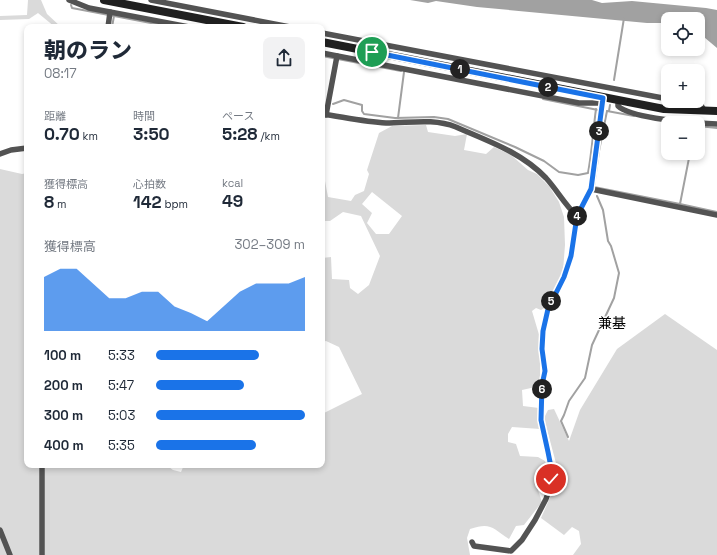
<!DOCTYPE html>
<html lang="ja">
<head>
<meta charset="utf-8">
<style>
  body { margin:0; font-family:"Space Grotesk","Noto Sans JP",sans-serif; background:#f2f2f3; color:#1f2937; height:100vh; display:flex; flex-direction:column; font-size:15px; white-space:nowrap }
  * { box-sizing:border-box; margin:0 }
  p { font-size:13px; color:#747a83 }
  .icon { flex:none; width:22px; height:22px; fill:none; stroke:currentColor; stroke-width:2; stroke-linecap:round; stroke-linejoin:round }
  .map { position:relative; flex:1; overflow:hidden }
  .drawer { position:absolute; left:24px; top:24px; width:301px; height:444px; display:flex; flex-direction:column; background:#fff; border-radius:8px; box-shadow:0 2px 6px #0003 }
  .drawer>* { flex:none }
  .fabs { position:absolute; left:661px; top:12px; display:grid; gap:8px }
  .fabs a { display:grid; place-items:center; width:44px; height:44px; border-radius:8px; background:#fff; box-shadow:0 2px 6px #0003; font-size:20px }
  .pin { position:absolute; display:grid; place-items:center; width:34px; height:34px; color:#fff; margin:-17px; border:2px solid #fff; border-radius:50%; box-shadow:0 1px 4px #0007 }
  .km { position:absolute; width:20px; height:20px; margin:-10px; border-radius:50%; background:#222; color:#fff; font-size:11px; line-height:20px; text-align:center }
  .round { display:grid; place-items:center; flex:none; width:42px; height:42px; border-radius:8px; background:#f2f2f3 }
  .summary { display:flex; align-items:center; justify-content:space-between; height:68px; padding:0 20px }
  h1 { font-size:22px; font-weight:800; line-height:30px }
  .figures { display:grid; grid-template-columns:repeat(3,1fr); gap:6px; height:68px; padding:4px 20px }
  .figures div { display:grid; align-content:center }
  .figures b { font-size:17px; font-weight:800 }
  .figures small { font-size:11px; font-weight:400 }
  .figures p { font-size:11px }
  .chart { height:112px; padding:8px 20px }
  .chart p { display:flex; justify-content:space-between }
  .chart svg { width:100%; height:72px; margin-top:4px; fill:#1a73e8; opacity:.7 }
  ul { padding:0 20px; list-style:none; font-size:13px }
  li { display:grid; grid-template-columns:64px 48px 1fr; align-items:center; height:30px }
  li i { height:10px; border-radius:5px; background:#1a73e8 }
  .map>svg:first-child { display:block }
  .green { fill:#dadada; fill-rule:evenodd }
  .water { fill:#a1a1a1 }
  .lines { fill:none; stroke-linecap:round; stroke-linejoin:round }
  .stream { stroke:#a1a1a1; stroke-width:2 }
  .street { stroke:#535353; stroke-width:5.5 }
  .secondary { stroke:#202020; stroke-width:8 }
  .route-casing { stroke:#fff; stroke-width:8 }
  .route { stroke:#1a73e8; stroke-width:5 }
  .labels { text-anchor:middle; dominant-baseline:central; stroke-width:3; stroke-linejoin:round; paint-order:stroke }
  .quarter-label { font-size:14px; fill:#000; stroke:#fff }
</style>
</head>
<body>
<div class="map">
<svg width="717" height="555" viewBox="0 0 717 555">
  <rect width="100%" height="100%" fill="#fff"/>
  <g class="green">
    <polygon points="28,0 41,0 47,14 61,27 55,27 38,13 29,19 0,20 0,16 27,15"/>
    <path d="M426 125 428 132 455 136 467 134 464 150 486 154 494 147 511 155 528 170 537 174 549 186 559 202 564 217 565 245 563 271 546 307 541 310 536 308 532 311 540 338V386L522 390 523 406 539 408 540 429 512 427 508 434V442L516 444 520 456 538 457 545 461 547 467 546 488 538 490 542 502 524 525 516 526 509 539C492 528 491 522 470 529L467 538 470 555H0V169L22 174 27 173V465H166L173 470 181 472 184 465H322V414L362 394 339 347 326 341 322 342V258L331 257 332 279 349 280 350 288 358 294 369 285 380 256 361 216 343 212 330 221H322V165L328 197 351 201 355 195 364 191 369 174 367 170 379 133 392 126ZM372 192 402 216 389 234H376L367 223 372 213 362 204Z"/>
    <polygon points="665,314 717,350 717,555 573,555 581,544 579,531 572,527 564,535 541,518 552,493 557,467 544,418 548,410 554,409 569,441 580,410 617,349"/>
  </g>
  <polygon class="water" points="410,0 592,0 602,3 632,1 706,8 717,10 717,48 698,32 698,19 668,19 668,23 647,23 477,7 436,1 428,3"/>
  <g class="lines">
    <g class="stream">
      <polyline points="71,5 72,8 172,27"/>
      <polyline points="112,27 114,16"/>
      <polyline points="322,56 401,71"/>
      <polyline points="614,80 624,18"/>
      <polyline points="543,99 598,110"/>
      <path d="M333 104 344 100 362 105V111L364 114 395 118 434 117 448 119 515 147 544 161 559 172 578 175 588 173C592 152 593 131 596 109"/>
      <polyline points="322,106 323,106"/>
      <polyline points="607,111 634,116"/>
      <polyline points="609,111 610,105"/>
      <polyline points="398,118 404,72"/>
      <polyline points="698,126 717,128"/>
      <polyline points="594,186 599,151 607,111"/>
      <polyline points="594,187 680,204 690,153"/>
      <polyline points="680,204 717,212"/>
      <polyline points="568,437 561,421 564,415 569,401 585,378 592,345 614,298 619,273 611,246 608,241 603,210 597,196"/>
    </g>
    <g class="street">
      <polyline points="69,0 89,8 189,27"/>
      <polyline points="151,0 290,27"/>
      <polyline points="108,27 110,12"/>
      <polyline points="322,33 668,99"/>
      <polyline points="322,53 579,103 598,103 603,101"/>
      <path d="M618 101V106C630 117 680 122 698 123"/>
      <polyline points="677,101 700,104 705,111"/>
      <path d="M322 114C343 117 365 122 386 123 410 123 433 118 456 127 488 141 521 152 546 178 557 190 565 205 577 216"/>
      <polyline points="326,115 337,56"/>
      <polyline points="698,123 717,124"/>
      <polyline points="0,154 11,150 27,148"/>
      <polyline points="591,189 717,215"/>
      <polyline points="42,465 42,555"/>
      <polyline points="0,530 10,555"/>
      <polyline points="472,542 474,546 511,551 522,540 535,520 546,499 549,490 551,467 541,420 543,385 545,371 542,349 543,331 548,309 564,277 571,256 577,216 591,189 603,98"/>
    </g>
    <g class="secondary">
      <polyline points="104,0 243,27"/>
      <polyline points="322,42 664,109 717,111"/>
    </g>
  </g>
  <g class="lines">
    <g class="route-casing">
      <polyline id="route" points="372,52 603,98 591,189 577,216 571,256 564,277 548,309 543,331 542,349 545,371 542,385 541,420 548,452 551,467 551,479"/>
    </g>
    <use href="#route" class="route"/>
  </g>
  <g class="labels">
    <g class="quarter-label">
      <text x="612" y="323">兼基</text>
    </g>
  </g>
</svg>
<div class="fabs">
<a><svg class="icon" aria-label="locate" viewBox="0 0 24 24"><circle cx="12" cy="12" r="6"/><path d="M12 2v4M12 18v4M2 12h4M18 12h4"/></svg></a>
<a>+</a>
<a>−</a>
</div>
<div class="pin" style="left:372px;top:52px;background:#1e9e55"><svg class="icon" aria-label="arrive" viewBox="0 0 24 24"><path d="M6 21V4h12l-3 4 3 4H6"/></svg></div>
<div class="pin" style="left:551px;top:479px;background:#d93025"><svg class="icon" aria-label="check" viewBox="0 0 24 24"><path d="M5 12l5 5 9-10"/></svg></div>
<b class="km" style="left:460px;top:69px">1</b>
<b class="km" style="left:548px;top:87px">2</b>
<b class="km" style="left:599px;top:131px">3</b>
<b class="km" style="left:577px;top:216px">4</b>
<b class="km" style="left:551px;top:301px">5</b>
<b class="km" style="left:542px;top:389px">6</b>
<section class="drawer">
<div class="summary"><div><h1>朝のラン</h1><p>08:17</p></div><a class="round"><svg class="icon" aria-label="share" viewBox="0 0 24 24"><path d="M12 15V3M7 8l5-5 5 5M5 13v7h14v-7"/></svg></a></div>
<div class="figures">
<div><p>距離</p><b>0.70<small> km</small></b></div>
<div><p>時間</p><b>3:50</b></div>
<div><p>ペース</p><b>5:28<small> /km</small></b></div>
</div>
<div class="figures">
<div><p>獲得標高</p><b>8<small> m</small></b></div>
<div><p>心拍数</p><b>142<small> bpm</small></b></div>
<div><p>kcal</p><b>49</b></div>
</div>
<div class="chart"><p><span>獲得標高</span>302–309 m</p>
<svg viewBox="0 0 160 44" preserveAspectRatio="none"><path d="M0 44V11L10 6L20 6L30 15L40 24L50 24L60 20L70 20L80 29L90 33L100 38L110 29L120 20L130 15L140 15L150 15L160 11V44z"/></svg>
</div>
<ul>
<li><b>100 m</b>5:33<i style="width:69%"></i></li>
<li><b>200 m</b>5:47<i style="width:59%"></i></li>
<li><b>300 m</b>5:03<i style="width:100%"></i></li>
<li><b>400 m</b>5:35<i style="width:67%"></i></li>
</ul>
</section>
</div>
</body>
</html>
